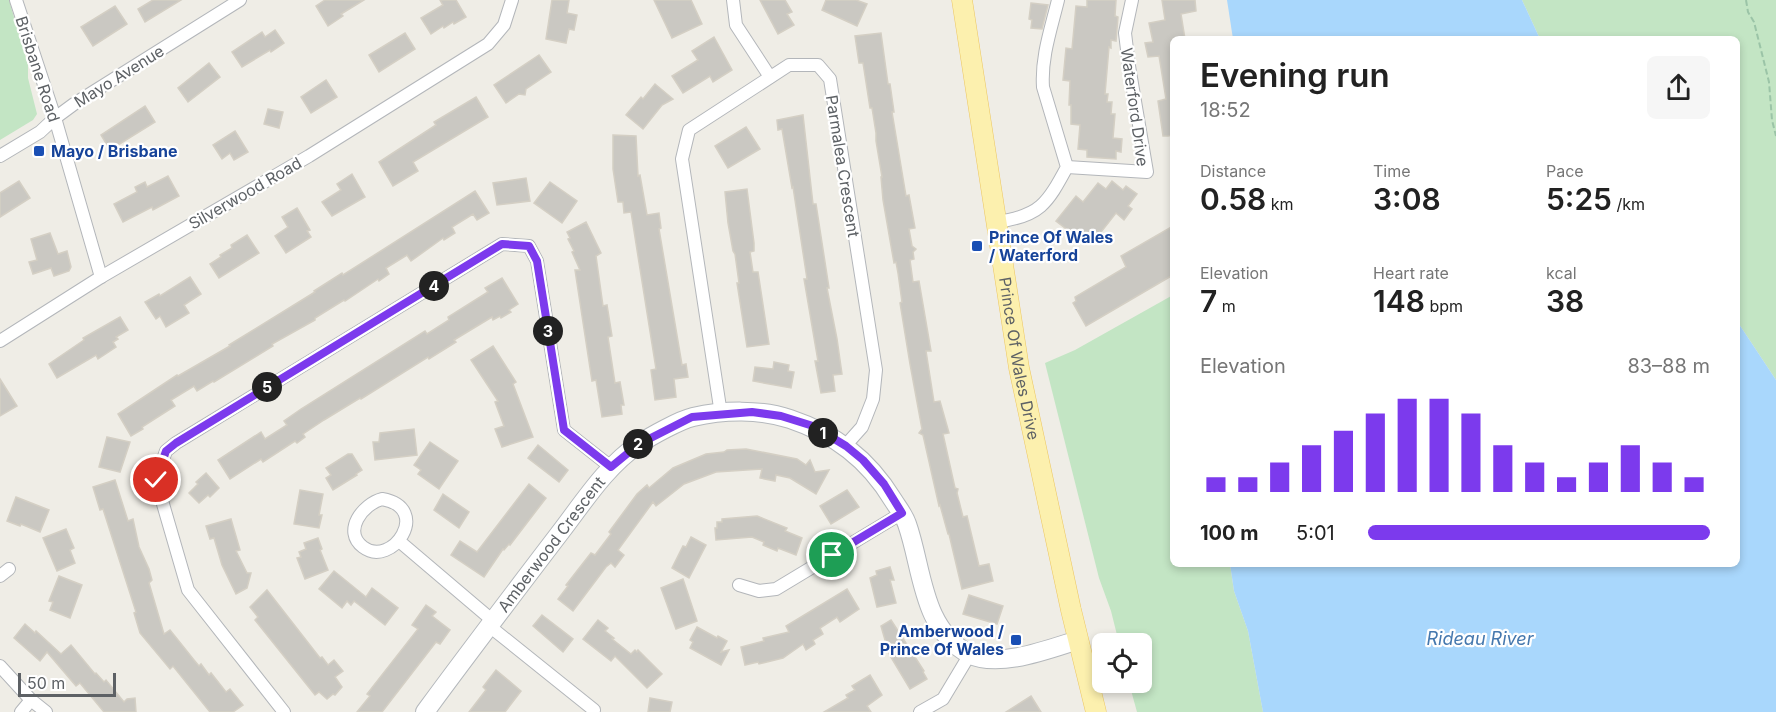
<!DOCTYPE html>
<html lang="en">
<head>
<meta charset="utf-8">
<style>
  body { margin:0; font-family:Inter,sans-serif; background:#f6f6f6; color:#222; height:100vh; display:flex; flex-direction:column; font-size:22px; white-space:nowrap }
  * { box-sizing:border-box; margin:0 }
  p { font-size:20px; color:#767676 }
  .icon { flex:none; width:33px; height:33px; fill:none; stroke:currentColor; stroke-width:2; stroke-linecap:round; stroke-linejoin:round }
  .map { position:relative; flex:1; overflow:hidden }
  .drawer { position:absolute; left:1170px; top:36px; width:570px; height:531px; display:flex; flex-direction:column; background:#fff; border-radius:9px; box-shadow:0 3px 9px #0003 }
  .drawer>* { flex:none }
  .controls { position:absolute; left:1092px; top:633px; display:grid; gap:12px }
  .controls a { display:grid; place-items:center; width:60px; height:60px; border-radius:9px; background:#fff; box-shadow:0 3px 9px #0003; font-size:30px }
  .scale { position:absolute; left:18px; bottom:15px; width:98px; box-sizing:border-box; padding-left:6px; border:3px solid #5d6165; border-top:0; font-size:16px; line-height:21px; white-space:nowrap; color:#5d6165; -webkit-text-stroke:4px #fff; paint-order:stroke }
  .pin { position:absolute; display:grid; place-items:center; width:51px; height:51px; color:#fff; margin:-26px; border:3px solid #fff; border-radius:50%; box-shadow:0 2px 6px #0007 }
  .km { position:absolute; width:30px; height:30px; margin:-15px; border-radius:50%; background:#222; color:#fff; font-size:16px; line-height:30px; text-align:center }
  .round { display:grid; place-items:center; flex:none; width:63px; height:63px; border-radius:9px; background:#f6f6f6 }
  .overview { display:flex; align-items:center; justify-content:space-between; height:102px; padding:0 30px }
  h1 { font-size:33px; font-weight:600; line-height:45px }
  .metrics { display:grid; grid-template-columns:repeat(3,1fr); gap:9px; height:102px; padding:6px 30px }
  .metrics div { display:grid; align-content:center }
  .metrics b { font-size:30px; font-weight:600 }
  .metrics small { font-size:16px; font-weight:400 }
  .metrics p { font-size:16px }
  .chart { height:168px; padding:12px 30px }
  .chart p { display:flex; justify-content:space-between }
  .chart svg { width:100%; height:108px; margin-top:6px; stroke:#7c3aed; stroke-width:6 }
  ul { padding:0 30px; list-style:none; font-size:20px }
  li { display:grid; grid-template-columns:96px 72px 1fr; align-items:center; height:45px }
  li i { height:15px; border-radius:8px; background:#7c3aed }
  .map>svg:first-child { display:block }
  .green { fill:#c3e5c4 }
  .water { fill:#a9d7fc }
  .building { fill:#cac8c2; stroke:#d4cfc4; stroke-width:1.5 }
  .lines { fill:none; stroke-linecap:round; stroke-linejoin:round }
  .street-casing { stroke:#b3b6ba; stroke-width:14 }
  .secondary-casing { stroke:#b4b8bc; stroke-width:20 }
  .primary-casing { stroke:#ecc662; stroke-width:21 }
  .path { stroke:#9bc4a7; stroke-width:2; stroke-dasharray:6 3; stroke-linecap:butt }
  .street { stroke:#fff; stroke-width:12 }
  .secondary { stroke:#fff; stroke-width:18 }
  .primary { stroke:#fcf0ae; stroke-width:20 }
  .route-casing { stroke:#fff; stroke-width:12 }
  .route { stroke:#7c3aed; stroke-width:8 }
  .transit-dot { fill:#1a4fb4; stroke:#fff; stroke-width:2 }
  .labels { text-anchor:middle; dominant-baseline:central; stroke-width:4.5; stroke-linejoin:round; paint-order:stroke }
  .street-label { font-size:16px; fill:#5d6165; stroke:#fff }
  .transit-label { font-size:16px; font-weight:bold; fill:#164399; stroke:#fff; text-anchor:start }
  .water-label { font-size:18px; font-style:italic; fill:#4578ae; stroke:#fff }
</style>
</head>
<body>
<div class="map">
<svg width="1776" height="712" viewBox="0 0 1776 712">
  <rect width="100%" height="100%" fill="#efede6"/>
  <g class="green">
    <polygon points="0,0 9,0 28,65 28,78 37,114 33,120 0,140"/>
    <polygon points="1522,0 1776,0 1776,380 1737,321 1737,39 1540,39"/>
    <polygon points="1173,295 1173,564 1230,564 1234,591 1248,631 1263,712 1137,712 1129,683 1142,682 1142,644 1119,643 1111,611 1099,578 1045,363 1075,350"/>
  </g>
  <g class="water">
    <polygon points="1227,0 1522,0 1540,39 1233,39"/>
    <polygon points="1737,321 1776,380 1776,712 1263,712 1248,631 1234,591 1230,564 1737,564"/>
  </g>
  <g class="building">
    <polygon points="153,0 181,0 145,22 138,9"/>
    <polygon points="325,0 364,0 341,14 343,16 328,26 316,6"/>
    <polygon points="440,0 456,0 466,17 454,24 453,22 444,28 443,26 431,34 421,18 443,5"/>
    <polygon points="552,0 569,0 567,13 577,15 574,30 569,29 566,43 546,39"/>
    <polygon points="654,0 691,0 702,24 672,38"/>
    <polygon points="760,0 785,0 792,12 787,14 794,25 778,34"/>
    <polygon points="826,0 856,0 867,4 857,26 822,10"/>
    <polygon points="1087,0 1116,0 1115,16 1118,17 1116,41 1111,40 1111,48 1109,47 1105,94 1108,94 1107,102 1112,102 1111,114 1115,114 1113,138 1122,139 1121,152 1116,151 1116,159 1087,157 1087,150 1078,149 1080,125 1071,124 1071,105 1069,105 1070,81 1063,80 1066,48 1072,49 1076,6 1087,7"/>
    <polygon points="1162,0 1195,0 1196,11 1181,14 1185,39 1173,39 1173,135 1168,136 1163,136 1158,101 1166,99 1159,56 1148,57 1145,43 1153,42 1149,23 1165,20"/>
    <polygon points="1031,3 1048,5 1042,29 1031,28 1032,20 1029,19"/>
    <polygon points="115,6 127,24 93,46 81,27"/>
    <polygon points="275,30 284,43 271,52 270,50 242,67 232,52 262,32 265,37"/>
    <polygon points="405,33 415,49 379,72 369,55"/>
    <polygon points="881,33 888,84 890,84 894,112 892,112 906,196 909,195 915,228 909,229 912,246 916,249 913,252 914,259 910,260 913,282 919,281 931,351 926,351 934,402 940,401 949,433 943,434 955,488 958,489 957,493 963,517 967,516 979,566 989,564 993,581 962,589 949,534 948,534 940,505 939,506 923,435 919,433 922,429 910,364 900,303 902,302 898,273 896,262 894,263 883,200 881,177 882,177 876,141 876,133 872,108 870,108 863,63 859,63 855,36"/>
    <polygon points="714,37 732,70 713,82 710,76 683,93 672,76 698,60 692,51"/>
    <polygon points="539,55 551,72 526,89 525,95 519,94 506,103 494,85"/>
    <polygon points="209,63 220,77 188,102 178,88"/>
    <polygon points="326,80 337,97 311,113 301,97"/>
    <polygon points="655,84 673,99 662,105 643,129 626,115 641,97 643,99"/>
    <polygon points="476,97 488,117 413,162 418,171 393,186 379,162 436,125 434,122"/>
    <polygon points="145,106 155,122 110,150 101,135"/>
    <polygon points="268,109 283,112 279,128 264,124"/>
    <polygon points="803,115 813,204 816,204 829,288 827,288 837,339 842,374 833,375 835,391 821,393 815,361 818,361 804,279 807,279 793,187 792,188 782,129 778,130 777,120"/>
    <polygon points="746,127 760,149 728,168 715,146"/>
    <polygon points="235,131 248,152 234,160 230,153 222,159 213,145"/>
    <polygon points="613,135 636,136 638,176 640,175 647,215 659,213 661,228 659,229 682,365 686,364 688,377 674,379 676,397 655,400 651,370 656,369 637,250 631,212 624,213 623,202 618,202 613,169"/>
    <polygon points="352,174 365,197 332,216 322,202 341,190 337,184"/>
    <polygon points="168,176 179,196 153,210 152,207 123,222 114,204 137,192 135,187 145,182 147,187"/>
    <polygon points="526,178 530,201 497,205 493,183"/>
    <polygon points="19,181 30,198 0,217 0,193"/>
    <polygon points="1112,181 1123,190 1126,186 1137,194 1128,206 1132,209 1124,220 1116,213 1094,241 1090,238 1086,244 1056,221 1076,196 1083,202 1098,183 1106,189"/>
    <polygon points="550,182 577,201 562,223 534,203"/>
    <polygon points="747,189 754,243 754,251 750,252 753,272 758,272 769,344 747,347 737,283 739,283 735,254 733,251 728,223 725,192"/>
    <polygon points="475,191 489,213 477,220 473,214 452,227 455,233 444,240 443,238 411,261 407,255 386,268 389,274 379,281 378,279 345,301 344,300 315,318 315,320 272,344 273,346 214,382 213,381 197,391 194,386 171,400 175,406 142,427 143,429 131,436 118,414 177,375 178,376 230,346 229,345 315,292 314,291 342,273 343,275"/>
    <polygon points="297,208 310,230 307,231 311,237 286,253 275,236 288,227 282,217"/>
    <polygon points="586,222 601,253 596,256 603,306 607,305 612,336 608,337 615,383 620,382 624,405 621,405 622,414 602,417 596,380 592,381 575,270 580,270 572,252 574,251 568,239 570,238 567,232"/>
    <polygon points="1173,226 1173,275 1086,326 1073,303 1076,301 1075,297 1126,267 1121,256"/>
    <polygon points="50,233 58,254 67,251 71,267 69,271 54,276 51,268 33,274 29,262 37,260 31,239"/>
    <polygon points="247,235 259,253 219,278 210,264 221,257 220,255 232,248 231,245"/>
    <polygon points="190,277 201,294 184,305 189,313 166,327 160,316 156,319 145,302 159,294 160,296"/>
    <polygon points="502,278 518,304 509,310 511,312 501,318 500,316 493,320 492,317 454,340 456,342 429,359 428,357 361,399 360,398 324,420 303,434 305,437 297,443 295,441 263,462 261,459 230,479 218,460 261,432 265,439 287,425 284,421 301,409 425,331 427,334 449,320 448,317 488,292 485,288"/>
    <polygon points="120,317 128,330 116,337 118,339 113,342 116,347 98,359 96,355 57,378 49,364 84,340 83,338"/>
    <polygon points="493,346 516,382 513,384 533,437 502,447 495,429 504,426 495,402 498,401 471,360"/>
    <polygon points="774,362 789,365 788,371 794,372 791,388 753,381 755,367 773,369"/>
    <polygon points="0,379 17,406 0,416"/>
    <polygon points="414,429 417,455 375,460 373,442 379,442 380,433"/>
    <polygon points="107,437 130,442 120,472 99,467"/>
    <polygon points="430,442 458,461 439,489 418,474 421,470 414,465"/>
    <polygon points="538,445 568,470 559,482 528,458"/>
    <polygon points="746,449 797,459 806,465 810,460 815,472 829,470 816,494 790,478 776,475 775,481 760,478 762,469 716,472 684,484 656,506 653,502 618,550 624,555 615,567 611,563 606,567 573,611 558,599 568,586 566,585 591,553 595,555 611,534 609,532 637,494 647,485 649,488 673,468 706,454 724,452 727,450"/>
    <polygon points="348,454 352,454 362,470 356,474 357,475 333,490 326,478 331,475 326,468"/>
    <polygon points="206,473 219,488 210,497 208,495 199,503 189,493 198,484 196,482"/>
    <polygon points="115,480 128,521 133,519 139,547 149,569 152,580 149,583 164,634 170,630 194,660 199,666 201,664 209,675 211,673 226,692 230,689 243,705 233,712 210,712 173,666 170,669 140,633 134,613 136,612 103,509 100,510 93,487"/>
    <polygon points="529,484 546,498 510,545 509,544 504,550 503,549 484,577 451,555 460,541 477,552"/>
    <polygon points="300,490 323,494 319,515 322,515 319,528 294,524"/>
    <polygon points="847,490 859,507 831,524 820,506"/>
    <polygon points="443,494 469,512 459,528 434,510"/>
    <polygon points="16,497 49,510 40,532 21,524 20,526 7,521"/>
    <polygon points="757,516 787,528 785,531 802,538 796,555 778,548 777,551 763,545 764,542 752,537 716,540 715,528 717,528 717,522 722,522 722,519"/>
    <polygon points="231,519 240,550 236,551 247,573 251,573 247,588 236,594 222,565 214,538 210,539 206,526"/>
    <polygon points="66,529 74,548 70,550 75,563 57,571 43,538"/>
    <polygon points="691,537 706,545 689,578 672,568 683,546 686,547"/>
    <polygon points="318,538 322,549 320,550 328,570 305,579 297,558 301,557 299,552 306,549 304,543"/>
    <polygon points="890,567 894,580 890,580 896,603 877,607 870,578 877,575 876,571"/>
    <polygon points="334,571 366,597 372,588 398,608 385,625 354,601 351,605 347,601 342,608 319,589"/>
    <polygon points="59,576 82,585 70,618 50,610 53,602 49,601"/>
    <polygon points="683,579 697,621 676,629 661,588"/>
    <polygon points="847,589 859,609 840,622 837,617 820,628 823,634 813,640 815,644 806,650 803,644 783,658 759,664 758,662 745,665 741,647 764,641 763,638 789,632 786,626"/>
    <polygon points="267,590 320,658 322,657 328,665 334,660 343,671 335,677 342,687 335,695 333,694 327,699 319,692 315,695 255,620 258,617 250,607"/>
    <polygon points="969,595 1003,606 997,624 963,614"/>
    <polygon points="426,605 436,612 432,616 450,630 440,644 436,642 382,712 357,712 370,696 367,694 418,629 412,625"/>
    <polygon points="542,615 573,639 563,652 533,626"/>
    <polygon points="598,620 608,628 605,631 614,638 612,639 631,654 635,650 637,652 638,650 662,674 647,688 615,656 611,661 583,639"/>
    <polygon points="891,620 924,671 923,672 927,679 910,689 889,654 881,626"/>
    <polygon points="25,624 35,633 36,631 61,654 71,645 95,674 96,673 104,682 106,680 124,702 127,699 135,698 136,712 104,712 80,683 76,686 47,652 40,661 14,638"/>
    <polygon points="697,627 717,638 718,636 727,641 721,652 729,650 721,665 690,648 693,642 690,640"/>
    <polygon points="496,670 521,691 505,712 469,712 486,690 483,687"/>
    <polygon points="870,675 882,695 867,706 871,712 824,712 848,698 846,695 855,690 852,686"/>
    <polygon points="1031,696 1041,712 1006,712"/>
    <polygon points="650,698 672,702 670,712 648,712"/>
  </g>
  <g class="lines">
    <g class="street-casing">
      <g id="street">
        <polyline points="16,0 55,118 101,277"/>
        <polyline points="733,0 736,25 770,77"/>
        <polyline points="0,156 40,132 55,118 74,104 240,0"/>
        <polyline points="1067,167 1147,172 1129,66 1125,33 1132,0"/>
        <path d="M997 222C1040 216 1047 204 1067 167L1043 87C1041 57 1051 29 1058 0"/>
        <polyline points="0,341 101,277 309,156 488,44 504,25 512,0"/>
        <polyline points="721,414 682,159 689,130 789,65 818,65 830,79 876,370 873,399 862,427 845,446"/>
        <path d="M382 499C433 508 392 569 363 547 342 531 363 504 382 499Z"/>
        <polyline points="399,541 492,620"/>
        <polyline points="0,576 9,569"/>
        <polyline points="739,585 759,591 776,589 902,513"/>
        <polyline points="488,625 594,710"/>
        <polyline points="0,666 31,700 46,712"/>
        <polyline points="21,712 31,700"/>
        <polyline points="284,712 188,590 156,480 166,451 176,443 502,244 529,246 537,261 564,430 611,467"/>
        <polyline points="920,712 943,699 970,654"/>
      </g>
    </g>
    <g class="secondary-casing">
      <g id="secondary">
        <path id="s1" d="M425 712C469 652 514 593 559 534 583 503 606 466 639 444 651 436 680 420 693 417 723 410 760 409 790 419 835 434 868 459 893 500 898 508 904 515 907 524 923 569 921 628 969 654 998 669 1049 649 1078 640"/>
      </g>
    </g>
    <g class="primary-casing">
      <g id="primary">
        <path id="s2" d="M962 0 1019 368 1071 610 1096 712"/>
      </g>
    </g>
    <polyline class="path" points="1746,0 1748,12 1754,22 1769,82 1772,120 1776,136"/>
    <use href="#street" class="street"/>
    <use href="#secondary" class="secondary"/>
    <use href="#primary" class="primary"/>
  </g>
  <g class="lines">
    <g class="route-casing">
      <polyline id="route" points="156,480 166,451 176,443 502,244 529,246 537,261 564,430 611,467 639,444 692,417 752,412 781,416 813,426 846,446 863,460 884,484 902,513 832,555"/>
    </g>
    <use href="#route" class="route"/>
  </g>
  <g class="transit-dot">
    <rect x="33" y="145" width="12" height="12" rx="3"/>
    <rect x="971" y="240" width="12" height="12" rx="3"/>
    <rect x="1010" y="634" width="12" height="12" rx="3"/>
  </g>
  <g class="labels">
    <g class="street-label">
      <text transform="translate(38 69) rotate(72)">Brisbane Road</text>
      <text transform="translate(119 76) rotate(-32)">Mayo Avenue</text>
      <text transform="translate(1135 107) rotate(82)">Waterford Drive</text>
      <text transform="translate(843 166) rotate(81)">Parmalea Crescent</text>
      <text transform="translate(245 193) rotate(-30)">Silverwood Road</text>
      <text stroke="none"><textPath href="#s2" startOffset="363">Prince Of Wales Drive</textPath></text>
      <text stroke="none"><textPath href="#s1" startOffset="210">Amberwood Crescent</textPath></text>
    </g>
    <g class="transit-label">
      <text x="51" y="151">Mayo / Brisbane</text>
      <text x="989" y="237">Prince Of Wales<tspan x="989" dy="18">/ Waterford</tspan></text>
      <text x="1004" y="631" text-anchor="end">Amberwood /<tspan x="1004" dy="18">Prince Of Wales</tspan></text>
    </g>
    <g class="water-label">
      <text x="1480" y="638">Rideau River</text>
    </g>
  </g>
</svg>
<div class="controls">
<a><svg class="icon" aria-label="locate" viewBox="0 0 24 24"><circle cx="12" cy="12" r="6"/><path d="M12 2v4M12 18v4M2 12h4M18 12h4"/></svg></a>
</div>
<div class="scale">50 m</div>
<div class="pin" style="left:832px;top:555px;background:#1e9e55"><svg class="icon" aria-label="arrive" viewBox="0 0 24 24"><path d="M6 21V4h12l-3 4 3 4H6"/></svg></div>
<div class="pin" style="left:156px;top:480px;background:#d93025"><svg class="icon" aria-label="check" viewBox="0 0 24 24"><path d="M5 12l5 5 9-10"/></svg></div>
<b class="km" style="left:823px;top:433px">1</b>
<b class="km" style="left:638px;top:444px">2</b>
<b class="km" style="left:548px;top:331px">3</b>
<b class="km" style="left:434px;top:286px">4</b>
<b class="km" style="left:267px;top:387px">5</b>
<section class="drawer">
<div class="overview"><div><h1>Evening run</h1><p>18:52</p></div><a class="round"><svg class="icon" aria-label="share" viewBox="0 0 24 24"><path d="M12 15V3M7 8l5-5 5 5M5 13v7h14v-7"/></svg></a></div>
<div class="metrics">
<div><p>Distance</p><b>0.58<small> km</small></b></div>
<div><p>Time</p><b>3:08</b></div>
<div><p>Pace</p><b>5:25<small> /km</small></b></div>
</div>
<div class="metrics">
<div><p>Elevation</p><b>7<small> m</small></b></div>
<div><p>Heart rate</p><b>148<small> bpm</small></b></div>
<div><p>kcal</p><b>38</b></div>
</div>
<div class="chart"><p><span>Elevation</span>83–88 m</p>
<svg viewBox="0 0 160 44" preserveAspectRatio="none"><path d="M5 44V38M15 44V38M25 44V32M35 44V25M45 44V19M55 44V12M65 44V6M75 44V6M85 44V12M95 44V25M105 44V32M115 44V38M125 44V32M135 44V25M145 44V32M155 44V38"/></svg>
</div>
<ul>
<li><b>100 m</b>5:01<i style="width:100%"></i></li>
</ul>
</section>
</div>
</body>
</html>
